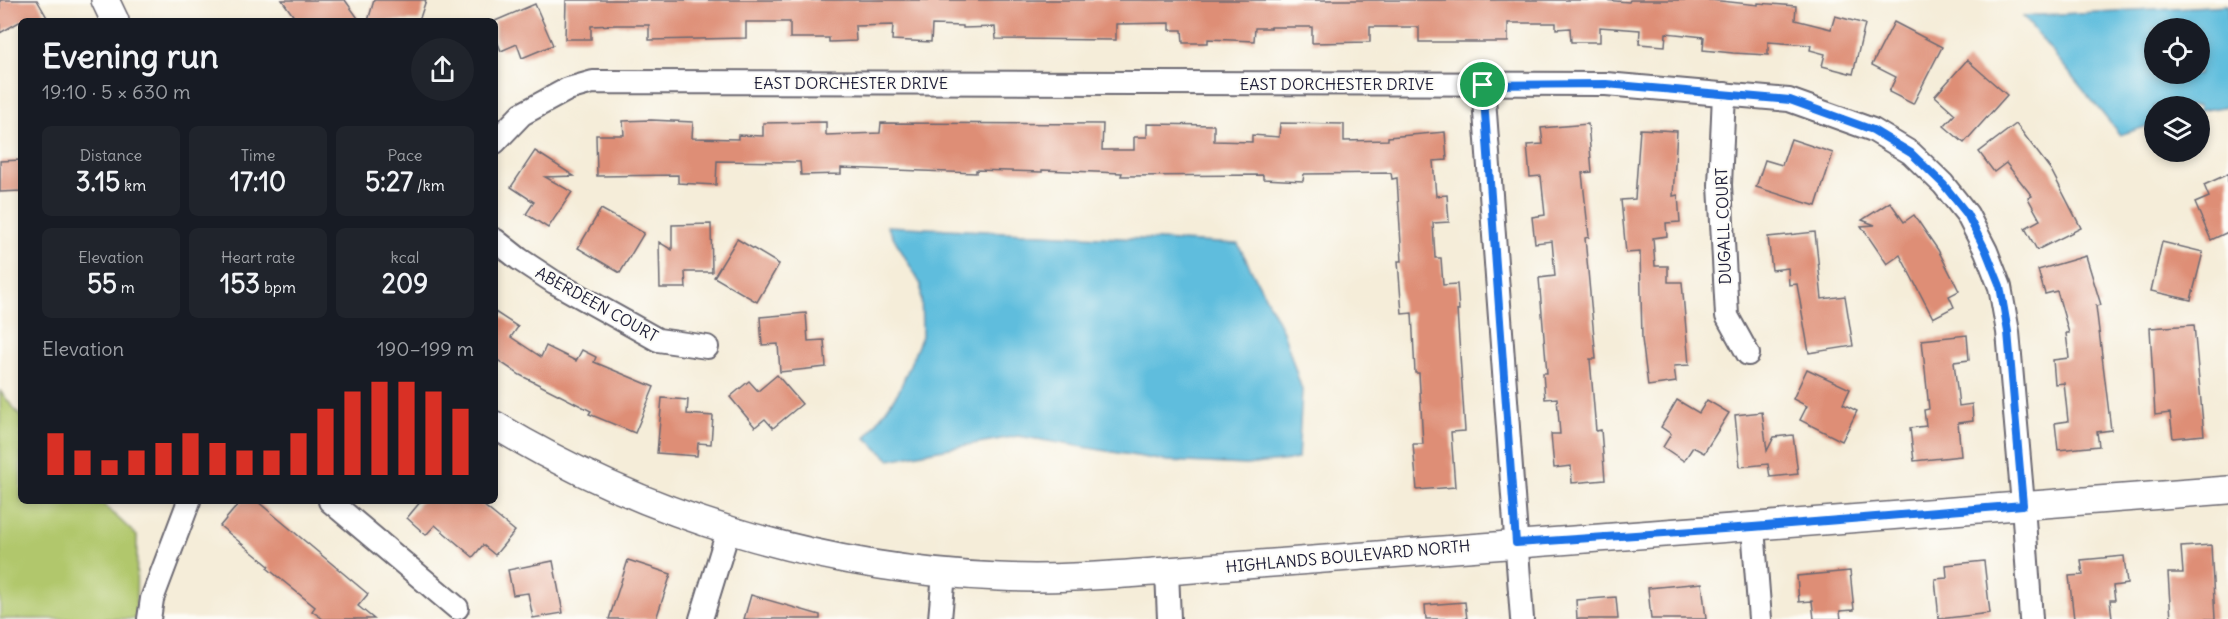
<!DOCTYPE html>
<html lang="en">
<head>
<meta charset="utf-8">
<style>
  body { margin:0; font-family:Delius,sans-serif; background:#20242c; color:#f1f3f6; height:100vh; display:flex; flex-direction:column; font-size:22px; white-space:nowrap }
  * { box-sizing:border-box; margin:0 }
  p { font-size:20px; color:#9ea1a6 }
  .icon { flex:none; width:33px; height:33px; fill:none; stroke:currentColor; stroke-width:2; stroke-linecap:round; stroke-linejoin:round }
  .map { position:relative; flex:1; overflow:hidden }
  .details { position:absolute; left:18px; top:18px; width:480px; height:486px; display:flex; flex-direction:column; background:#171b24; border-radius:9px; box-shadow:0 3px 9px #0003 }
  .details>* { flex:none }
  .buttons { position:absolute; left:2144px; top:18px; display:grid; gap:12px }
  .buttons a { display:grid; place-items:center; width:66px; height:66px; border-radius:50%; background:#171b24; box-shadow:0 3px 9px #0003; font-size:30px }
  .pin { position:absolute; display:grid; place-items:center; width:51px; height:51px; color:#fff; margin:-26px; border:3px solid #fff; border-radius:50%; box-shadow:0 2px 6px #0007 }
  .round { display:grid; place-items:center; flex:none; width:63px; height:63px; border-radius:32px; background:#20242c }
  .overview { display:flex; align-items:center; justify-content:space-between; height:102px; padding:0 24px }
  h1 { font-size:33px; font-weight:800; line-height:45px }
  .stats { display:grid; grid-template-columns:repeat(3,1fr); gap:9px; height:102px; padding:6px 24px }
  .stats div { display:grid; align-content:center; border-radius:9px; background:#20242c; text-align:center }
  .stats b { font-size:26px; font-weight:800 }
  .stats small { font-size:16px; font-weight:400 }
  .stats p { font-size:16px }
  .chart { height:168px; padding:12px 24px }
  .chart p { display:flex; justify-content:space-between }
  .chart svg { width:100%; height:108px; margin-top:6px; stroke:#d93025; stroke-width:6 }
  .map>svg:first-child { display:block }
  .green { fill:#b1c76c; stroke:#6a7454; stroke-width:1.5 }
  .water { fill:#5fbddd; stroke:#40708c; stroke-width:1.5; fill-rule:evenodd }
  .building { fill:#de8e76 }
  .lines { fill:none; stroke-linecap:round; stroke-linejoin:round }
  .minor-casing { stroke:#6c6972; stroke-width:26 }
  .tertiary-casing { stroke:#6c6972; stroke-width:30 }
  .minor { stroke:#fff; stroke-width:22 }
  .tertiary { stroke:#fff; stroke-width:27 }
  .route-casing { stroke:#fff; stroke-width:12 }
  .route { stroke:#1a73e8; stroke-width:8 }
  .labels { text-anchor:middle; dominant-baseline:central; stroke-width:4.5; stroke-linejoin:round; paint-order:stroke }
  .street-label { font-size:16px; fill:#22223b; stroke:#fdfcf7 }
</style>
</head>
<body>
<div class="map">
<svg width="2228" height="619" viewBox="0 0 2228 619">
  <rect width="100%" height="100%" fill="#fdfcf7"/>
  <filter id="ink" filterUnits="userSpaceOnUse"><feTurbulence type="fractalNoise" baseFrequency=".0167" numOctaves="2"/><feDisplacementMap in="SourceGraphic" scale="12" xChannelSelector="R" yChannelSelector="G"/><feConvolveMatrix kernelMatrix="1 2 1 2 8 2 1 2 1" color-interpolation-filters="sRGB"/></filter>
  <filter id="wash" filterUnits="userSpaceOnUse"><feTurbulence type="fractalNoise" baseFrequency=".008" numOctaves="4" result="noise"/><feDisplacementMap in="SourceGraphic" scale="24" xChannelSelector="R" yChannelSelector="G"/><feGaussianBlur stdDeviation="1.35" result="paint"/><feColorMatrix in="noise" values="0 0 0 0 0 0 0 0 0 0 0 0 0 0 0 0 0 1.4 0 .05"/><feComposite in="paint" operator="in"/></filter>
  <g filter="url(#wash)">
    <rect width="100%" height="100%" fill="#f5edd9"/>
    <polygon class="green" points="0,391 21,417 21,501 100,501 137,536 136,619 0,619"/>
    <g class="water">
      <path d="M2228 5V106L2199 111V106H2154V124L2120 135 2023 16ZM2154 28H2199V74H2154Z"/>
      <polygon points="887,226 1238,244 1283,331 1302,390 1298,459 1246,465 1166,461 1018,436 933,451 890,460 866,438 899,391 922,336 921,285"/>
    </g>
    <g id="blocks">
      <g class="building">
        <polygon points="0,0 37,0 49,21 21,21 0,33"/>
        <polygon points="282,0 345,0 360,21 297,21"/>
        <polygon points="374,0 426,0 419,21 368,21"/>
        <polygon points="566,0 1604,0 1629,2 1630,0 1711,0 1758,5 1758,3 1796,6 1795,20 1831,29 1835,16 1865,24 1853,74 1822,66 1825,54 1810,50 1811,45 1768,42 1768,55 1733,53 1703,50 1704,37 1666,33 1665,46 1639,44 1640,30 1600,27 1600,42 1571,42 1570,28 1556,29 1556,23 1508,23 1508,42 1419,42 1419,27 1370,27 1370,42 1312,43 1312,27 1271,27 1271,28 1255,28 1254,41 1208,39 1208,43 1183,43 1182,30 1170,30 1170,23 1116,24 1116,40 996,39 995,27 963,28 963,26 932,25 931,42 892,40 893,25 855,26 856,41 829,42 829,38 790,38 790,22 746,22 746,38 649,40 649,25 616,25 591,26 591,39 565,39"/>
        <polygon points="535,4 553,45 522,58 517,44 501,51 495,36 495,21"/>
        <polygon points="1894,22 1942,47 1913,104 1889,92 1896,77 1872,65"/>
        <polygon points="1967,60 2007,95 1964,143 1944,126 1955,114 1935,96"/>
        <polygon points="651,120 693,122 692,138 738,139 738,135 763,136 763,123 826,122 826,135 880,133 881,123 1103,124 1102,150 1134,150 1134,137 1147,137 1147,124 1214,125 1214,141 1252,142 1252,135 1279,137 1280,123 1344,124 1344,141 1388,140 1388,137 1445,132 1447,160 1433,161 1436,196 1447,195 1449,222 1433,223 1435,258 1441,258 1443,285 1457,284 1459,310 1457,310 1465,431 1451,432 1455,487 1417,490 1413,444 1423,444 1419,373 1415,373 1412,313 1402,314 1398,261 1402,261 1397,178 1392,179 1391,173 1304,174 1303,181 1263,179 1263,175 1121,176 1122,173 1042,170 1042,172 976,170 976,173 841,168 841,174 801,175 800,162 717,161 716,185 678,183 678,175 597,176 596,135 624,135 623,121"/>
        <polygon points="1588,124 1592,172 1582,173 1589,237 1585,238 1596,359 1590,359 1596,431 1601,430 1605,480 1572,483 1571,466 1554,468 1551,434 1560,434 1557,398 1545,399 1543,373 1547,373 1539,278 1555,276 1552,241 1535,243 1532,217 1545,215 1541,176 1530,177 1527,145 1543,144 1541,128"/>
        <polygon points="2016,124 2051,170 2081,228 2037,250 2025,228 2040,220 2028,198 2032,196 2006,163 1994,172 1979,152"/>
        <polygon points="1640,129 1677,131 1673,196 1678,195 1680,222 1666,223 1667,236 1653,238 1655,266 1668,266 1668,282 1682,282 1689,365 1674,366 1676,382 1648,386 1642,339 1640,252 1626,253 1621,200 1635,199"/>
        <polygon points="1791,139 1833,153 1816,206 1756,187 1765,160 1782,165"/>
        <polygon points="535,151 574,176 545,177 572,192 548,228 526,214 534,202 511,187"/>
        <polygon points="21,160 21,191 0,192 0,161"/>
        <polygon points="2228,174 2228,232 2211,240 2195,203 2209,197 2204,185"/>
        <polygon points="1890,202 1904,222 1914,215 1938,250 1959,291 1949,296 1954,307 1933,318 1900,255 1887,264 1861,226 1875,225 1862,220"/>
        <polygon points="601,209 644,233 620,273 578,248"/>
        <polygon points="711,224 712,272 685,272 686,288 660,288 659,242 672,250 672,225"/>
        <polygon points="1815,232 1822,299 1845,296 1853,346 1809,353 1797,284 1789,285 1788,268 1772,270 1768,237"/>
        <polygon points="737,239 779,264 757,302 714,277"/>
        <polygon points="2162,242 2203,252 2191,300 2151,291"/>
        <polygon points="2086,256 2101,305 2096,306 2111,430 2097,432 2099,446 2058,450 2055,423 2068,421 2064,383 2055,384 2053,360 2069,358 2066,333 2069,333 2057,291 2045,294 2038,270"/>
        <polygon points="495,312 518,327 511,337 541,357 546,346 576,361 582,350 596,357 594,362 654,387 635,433 589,414 591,411 520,375 496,359 495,360"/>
        <polygon points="806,313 808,341 824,340 826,367 780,372 778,344 762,345 760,317"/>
        <polygon points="2194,325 2204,435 2173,438 2170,413 2155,415 2150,328"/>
        <polygon points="1967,335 1969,360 1954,362 1959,406 1972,404 1973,421 1958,423 1961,456 1914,461 1910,428 1926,426 1924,410 1929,409 1922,340"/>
        <polygon points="1807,369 1850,389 1843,404 1857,411 1842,441 1800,420 1807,406 1793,399"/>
        <polygon points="777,375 802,404 773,428 765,419 755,427 730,397 749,381 758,391"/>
        <polygon points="662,398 688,400 687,414 713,416 711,444 698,443 697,456 657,453"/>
        <polygon points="1677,400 1699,413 1707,400 1729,413 1704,453 1693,447 1684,461 1663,447 1671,434 1661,427"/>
        <polygon points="1762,412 1767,451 1774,437 1793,435 1798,474 1770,477 1768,464 1740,467 1735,415"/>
        <polygon points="241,501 257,501 368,594 358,606 374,619 323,619 312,611 315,607 267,568 269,566 220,526"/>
        <polygon points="421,501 478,501 515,531 495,555 483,545 473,557 435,525 426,535 407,518"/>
        <polygon points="2211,545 2215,619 2171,619 2168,573 2183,573 2181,547"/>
        <polygon points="2124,556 2127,584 2113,586 2115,600 2110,600 2112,619 2074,619 2069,576 2083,575 2081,560"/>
        <polygon points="628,560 671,574 656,619 609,619"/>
        <polygon points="553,561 563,613 533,618 528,593 513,595 508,570"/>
        <polygon points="1984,561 1990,613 1939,619 1935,579 1947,578 1946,565"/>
        <polygon points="1850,571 1854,610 1840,611 1841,619 1814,619 1812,601 1799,602 1797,576"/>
        <polygon points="1702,583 1706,619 1651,619 1648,588"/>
        <polygon points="751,595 820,615 820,619 744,619"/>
        <polygon points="1616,597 1618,619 1577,619 1576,600"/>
        <polygon points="1465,602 1467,619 1426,619 1425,605"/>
      </g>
    </g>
  </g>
  <g filter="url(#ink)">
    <use href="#blocks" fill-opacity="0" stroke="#6c6972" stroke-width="1.5"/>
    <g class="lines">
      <g class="minor-casing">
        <g id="minor">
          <polyline points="1483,85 1522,619"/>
          <polyline points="1724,94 1720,185 1727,316 1748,354"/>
          <polyline points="495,142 522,114 568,89 593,82 1606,84 1789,100 1873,130 1911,153 1943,184 1967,214 1986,251 2000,287 2008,332 2023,505 2031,619"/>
          <polyline points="495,240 519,259 554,282 658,340 707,347"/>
          <polyline points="330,501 457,608"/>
          <polyline points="1753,527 1760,619"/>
          <polyline points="1167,571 1169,619"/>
          <polyline points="149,619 152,599 189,501"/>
          <polyline points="701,619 728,531"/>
          <polyline points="940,619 944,574"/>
        </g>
      </g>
      <g class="tertiary-casing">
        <g id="tertiary">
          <polyline points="105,0 115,21"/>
          <path d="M495 425C648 517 820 569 999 577 1055 580 1111 575 1167 571L2228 490"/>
        </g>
      </g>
      <use href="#minor" class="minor"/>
      <use href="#tertiary" class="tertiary"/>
    </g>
  </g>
  <g class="lines" filter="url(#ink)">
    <g class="route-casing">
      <polygon id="route" points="1606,84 1790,100 1873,130 1911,153 1943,184 1967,214 1986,251 2000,286 2008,332 2023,505 1753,527 1516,543 1483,85"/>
    </g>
    <use href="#route" class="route"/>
  </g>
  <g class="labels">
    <g class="street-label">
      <text x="851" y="83">EAST DORCHESTER DRIVE</text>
      <text x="1337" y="84">EAST DORCHESTER DRIVE</text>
      <text transform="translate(1723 226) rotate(-92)">DUGALL COURT</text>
      <text transform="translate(597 304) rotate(29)">ABERDEEN COURT</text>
      <text transform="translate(1348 556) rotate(-5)">HIGHLANDS BOULEVARD NORTH</text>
    </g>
  </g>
</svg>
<div class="buttons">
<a><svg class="icon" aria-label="locate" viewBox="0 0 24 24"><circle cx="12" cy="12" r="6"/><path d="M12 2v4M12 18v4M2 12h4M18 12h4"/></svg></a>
<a><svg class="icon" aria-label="layers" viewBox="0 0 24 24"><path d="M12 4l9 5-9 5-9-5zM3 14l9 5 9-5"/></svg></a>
</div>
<div class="pin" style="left:1483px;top:85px;background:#1e9e55"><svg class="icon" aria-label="arrive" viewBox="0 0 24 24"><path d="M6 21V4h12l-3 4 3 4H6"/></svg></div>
<section class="details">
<div class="overview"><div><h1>Evening run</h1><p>19:10 · 5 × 630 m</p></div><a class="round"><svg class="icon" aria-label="share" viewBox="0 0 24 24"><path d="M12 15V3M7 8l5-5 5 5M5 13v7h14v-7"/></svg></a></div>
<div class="stats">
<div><p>Distance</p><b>3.15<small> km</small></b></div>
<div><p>Time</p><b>17:10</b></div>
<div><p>Pace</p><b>5:27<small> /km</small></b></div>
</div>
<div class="stats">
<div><p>Elevation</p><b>55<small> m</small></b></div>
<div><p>Heart rate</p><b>153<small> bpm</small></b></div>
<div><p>kcal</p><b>209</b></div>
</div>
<div class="chart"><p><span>Elevation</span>190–199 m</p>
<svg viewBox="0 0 160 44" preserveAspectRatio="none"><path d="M5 44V27M15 44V34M25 44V38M35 44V34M45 44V31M55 44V27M65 44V31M75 44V34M85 44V34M95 44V27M105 44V17M115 44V10M125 44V6M135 44V6M145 44V10M155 44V17"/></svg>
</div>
</section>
</div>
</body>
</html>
